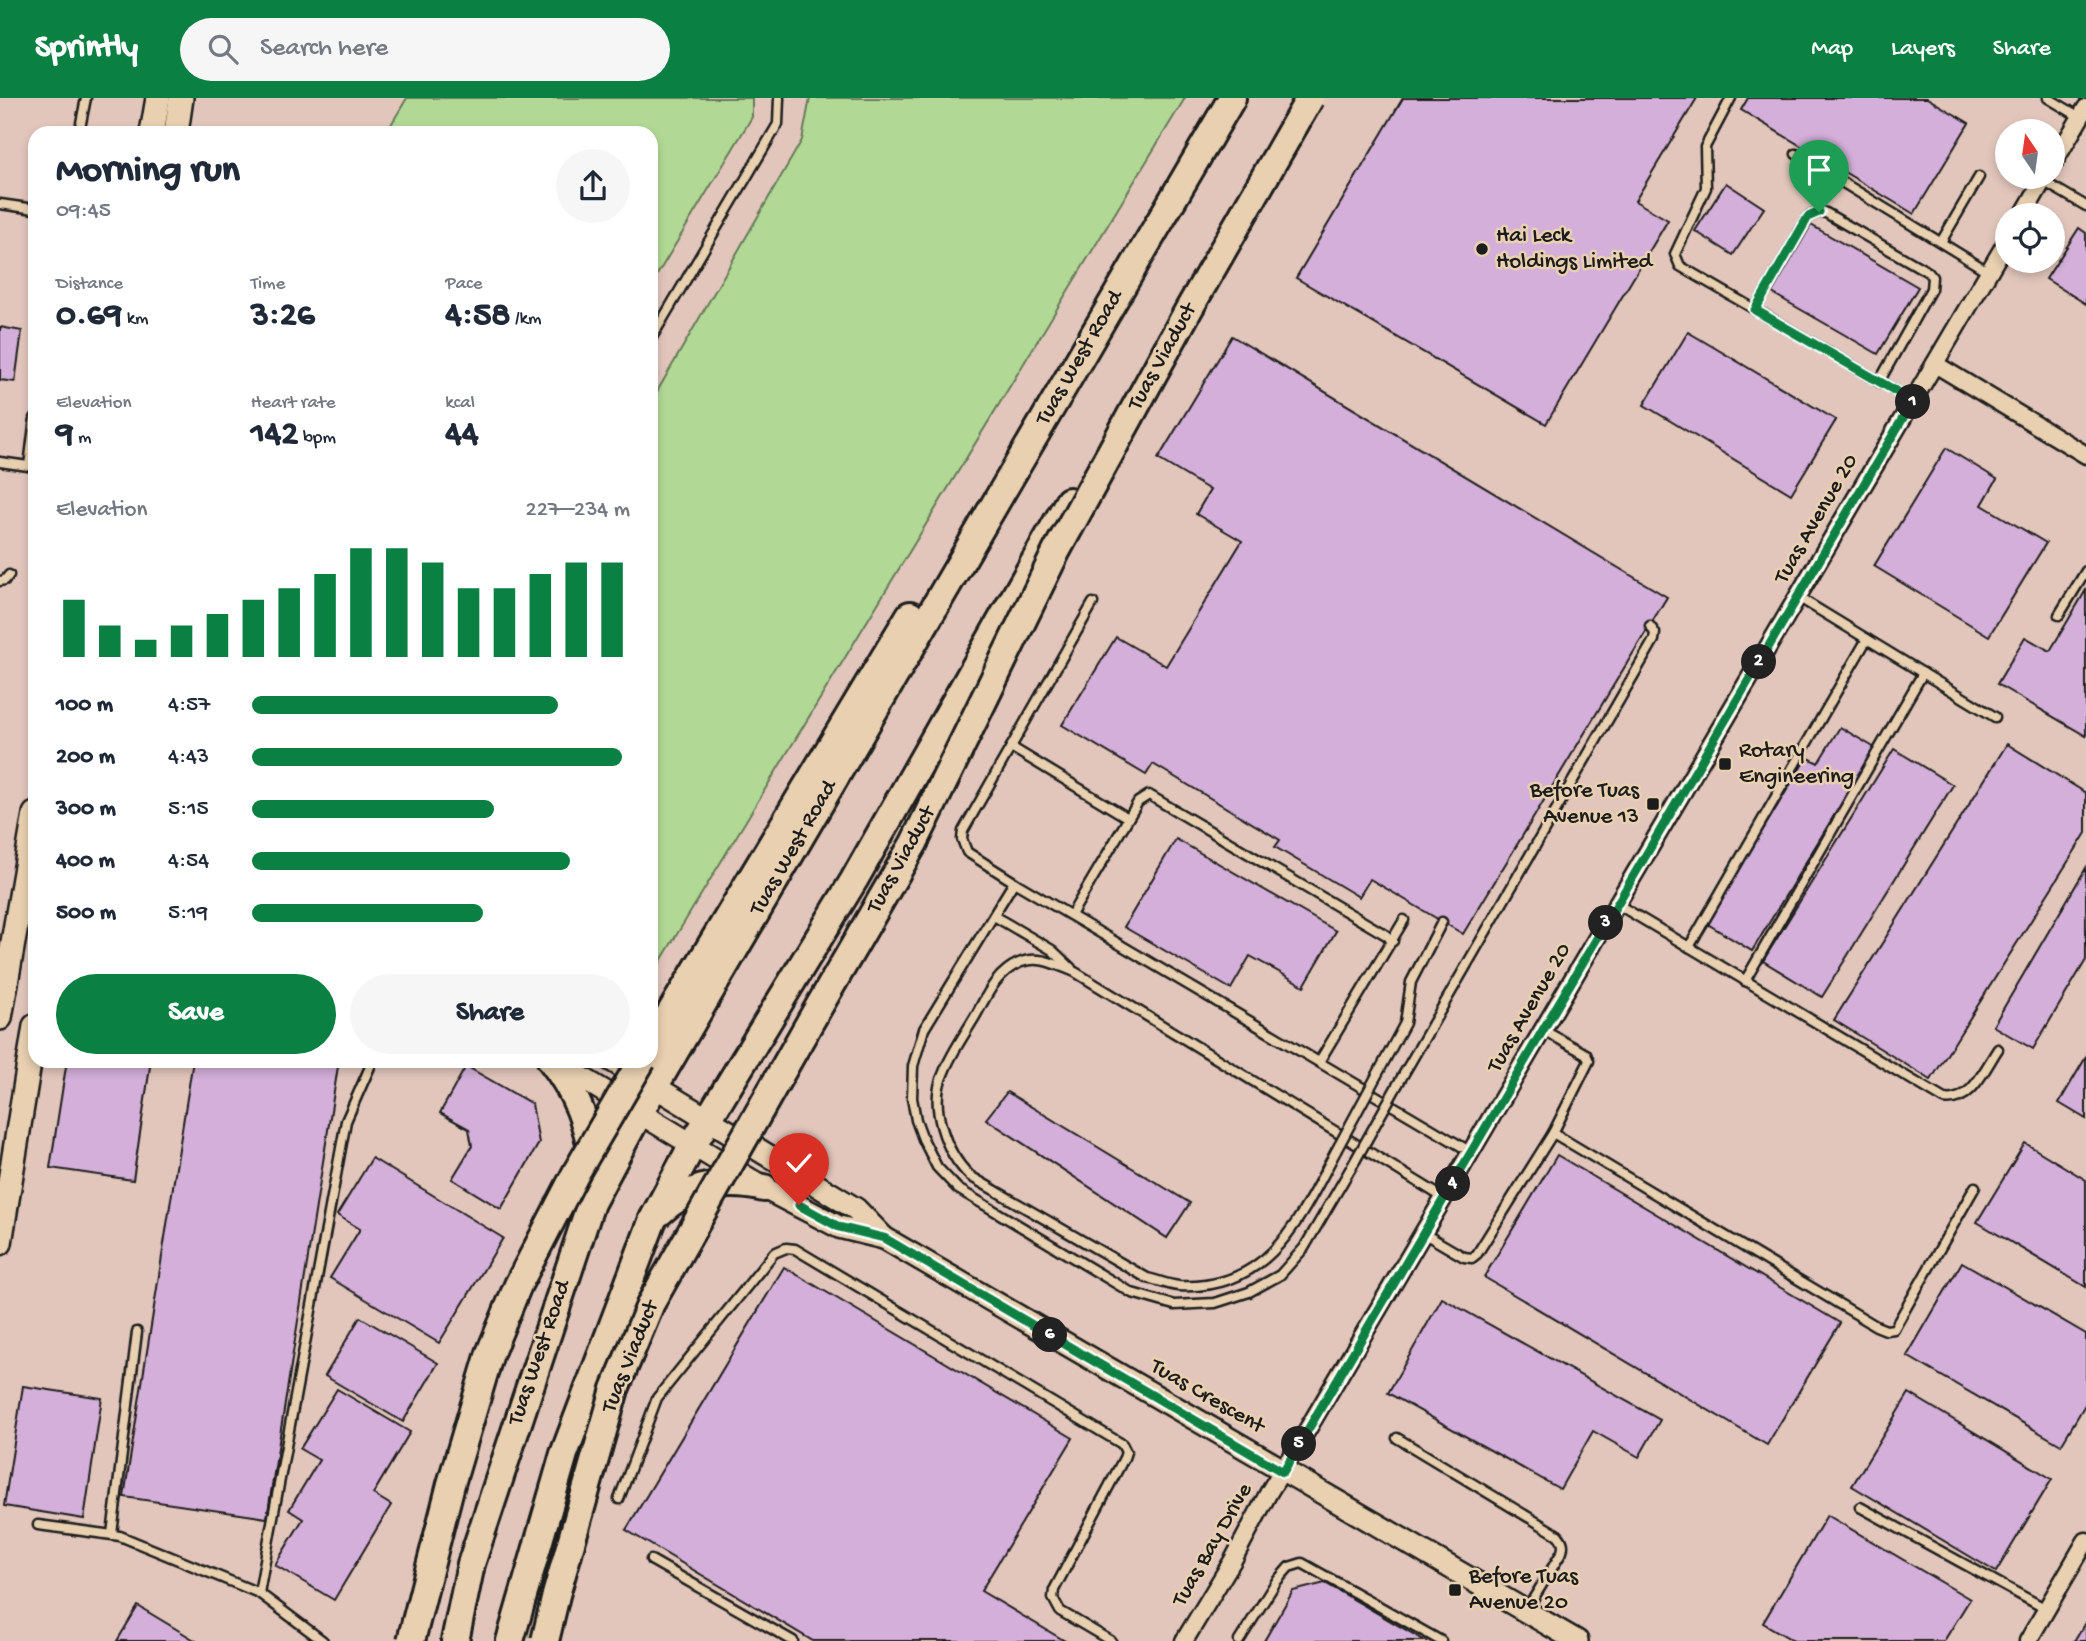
<!DOCTYPE html>
<html lang="en">
<head>
<meta charset="utf-8">
<style>
  body { margin:0; font-family:"Gochi Hand",sans-serif; background:#f6f6f7; color:#1f2937; height:100vh; display:flex; flex-direction:column; font-size:26px; white-space:nowrap }
  * { box-sizing:border-box; margin:0 }
  p { font-size:23px; color:#747a83 }
  .icon { flex:none; width:38px; height:38px; fill:none; stroke:currentColor; stroke-width:2; stroke-linecap:round; stroke-linejoin:round }
  .map { position:relative; flex:1; overflow:hidden }
  .details { position:absolute; left:28px; top:28px; width:630px; height:942px; display:flex; flex-direction:column; background:#fff; border-radius:21px; box-shadow:0 4px 10px #0003 }
  .details>* { flex:none }
  .needle { width:46px; rotate:347deg }
  .controls { position:absolute; left:1995px; top:21px; display:grid; gap:14px }
  .controls a { display:grid; place-items:center; width:70px; height:70px; border-radius:50%; background:#fff; box-shadow:0 4px 10px #0003; font-size:35px }
  .pin { position:absolute; display:grid; place-items:center; width:60px; height:60px; color:#fff; margin:-72px -30px; border-radius:50% 50% 50% 0; rotate:-45deg; box-shadow:0 0 7px #0007 }
  .pin .icon { rotate:45deg }
  .km { position:absolute; width:35px; height:35px; margin:-18px; border-radius:50%; background:#222; color:#fff; font-size:19px; line-height:35px; text-align:center }
  .round { display:grid; place-items:center; flex:none; width:74px; height:74px; border-radius:37px; background:#f6f6f7 }
  .overview { display:flex; align-items:center; justify-content:space-between; height:119px; padding:0 28px }
  h1 { font-size:38px; font-weight:700; line-height:52px }
  .stats { display:grid; grid-template-columns:repeat(3,1fr); gap:10px; height:119px; padding:7px 28px }
  .stats div { display:grid; align-content:center }
  .stats b { font-size:35px; font-weight:700 }
  .stats small { font-size:19px; font-weight:400 }
  .stats p { font-size:19px }
  .chart { height:196px; padding:14px 28px }
  .chart p { display:flex; justify-content:space-between }
  .chart svg { width:100%; height:126px; margin-top:7px; stroke:#0b8043; stroke-width:6 }
  .primary-button { display:flex; gap:14px; margin-top:auto; padding:14px 28px }
  .primary-button a { flex:1; height:80px; border-radius:42px; background:#0b8043; color:#fff; font-size:28px; font-weight:700; line-height:80px; text-align:center }
  .primary-button a+a { background:#f6f6f7; color:#1f2937 }
  ul { padding:0 28px; list-style:none; font-size:23px }
  li { display:grid; grid-template-columns:112px 84px 1fr; align-items:center; height:52px }
  li i { height:18px; border-radius:9px; background:#0b8043 }
  header { display:flex; align-items:center; gap:42px; box-sizing:border-box; height:98px; padding:0 35px; background:#0b8043; color:#fff }
  header strong { font-size:33px }
  nav { display:flex; gap:38px; margin-inline-start:auto; font-size:24px }
  .search { width:490px; height:63px; background:#f6f6f7; display:flex; align-items:center; gap:18px; box-sizing:border-box; padding:0 24px; border-radius:38px; color:#747a83; font-size:26px }
  .map>svg:first-child { display:block }
  .green { fill:#b1d995; stroke:#667a58; stroke-width:2 }
  .building { fill:#d3afd9; stroke:#1c1c1c; stroke-width:2 }
  .lines { fill:none; stroke-linecap:round; stroke-linejoin:round }
  .service-casing { stroke:#1c1c1c; stroke-width:13 }
  .minor-casing { stroke:#1c1c1c; stroke-width:21 }
  .tertiary-casing { stroke:#1c1c1c; stroke-width:26 }
  .secondary-casing { stroke:#1c1c1c; stroke-width:28 }
  .primary-casing { stroke:#1c1c1c; stroke-width:32 }
  .service { stroke:#e8d0b0; stroke-width:8 }
  .minor { stroke:#e8d0b0; stroke-width:16 }
  .tertiary { stroke:#e8d0b0; stroke-width:21 }
  .secondary { stroke:#e8d0b0; stroke-width:23 }
  .primary { stroke:#e8d0b0; stroke-width:26 }
  .service-bridge-casing { stroke:#1c1c1c; stroke-width:13; stroke-linecap:butt }
  .primary-bridge-casing { stroke:#1c1c1c; stroke-width:32; stroke-linecap:butt }
  .service-bridge { stroke:#e8d0b0; stroke-width:8 }
  .primary-bridge { stroke:#e8d0b0; stroke-width:26 }
  .route-casing { stroke:#fff; stroke-width:14 }
  .route { stroke:#0b8043; stroke-width:9 }
  .poi-dot { fill:#1c1c1c; stroke:#e8d0b0; stroke-width:2.5 }
  .labels { text-anchor:middle; dominant-baseline:central; stroke-width:5; stroke-linejoin:round; paint-order:stroke }
  .poi-label { font-size:23px; fill:#1c1c1c; stroke:#e8d0b0; text-anchor:start }
  .street-label { font-size:23px; fill:#1c1c1c; stroke:#e8d0b0 }
</style>
</head>
<body>
<header>
<strong>Sprintly</strong>
<div class="search"><svg class="icon" aria-label="search" viewBox="0 0 24 24"><circle cx="10" cy="10" r="6"/><path d="M15 15l6 6"/></svg>Search here</div>
<nav><a>Map</a><a>Layers</a><a>Share</a></nav>
</header>
<div class="map">
<svg width="2086" height="1543" viewBox="0 0 2086 1543">
  <rect width="100%" height="100%" fill="#e2c6bc"/>
  <filter id="ink" filterUnits="userSpaceOnUse"><feTurbulence type="fractalNoise" baseFrequency=".0143" numOctaves="2"/><feDisplacementMap in="SourceGraphic" scale="14" xChannelSelector="R" yChannelSelector="G"/><feConvolveMatrix kernelMatrix="1 2 1 2 8 2 1 2 1" color-interpolation-filters="sRGB"/></filter>
  <g filter="url(#ink)">
    <g class="green">
      <polygon points="407,0 752,0 752,19 651,187 651,35 386,35"/>
      <polygon points="810,0 1185,0 651,879 651,304 802,42"/>
    </g>
    <g class="building">
      <polygon points="1403,0 1697,0 1635,103 1668,122 1546,326 1296,180"/>
      <polygon points="1748,0 1927,0 1969,25 1914,116 1741,12"/>
      <polygon points="1726,85 1764,110 1733,157 1695,133"/>
      <polygon points="1811,127 1918,189 1878,256 1772,195"/>
      <polygon points="2079,130 2086,135 2086,206 2046,181"/>
      <polygon points="0,229 22,233 15,284 0,282"/>
      <polygon points="1688,234 1836,322 1791,396 1644,307"/>
      <polygon points="1232,238 1667,499 1463,836 1370,781 1359,799 1275,749 1280,742 1153,666 1146,677 1062,627 1116,539 1166,568 1242,443 1196,416 1210,392 1158,361"/>
      <polygon points="1946,350 1997,381 1982,407 2046,445 1989,538 1874,468"/>
      <polygon points="2086,492 2086,638 1997,586 2025,539 2050,553"/>
      <polygon points="1840,629 1875,650 1752,853 1706,825 1807,659 1818,665"/>
      <polygon points="2007,646 2086,695 2086,735 1931,982 1834,922"/>
      <polygon points="1894,651 1953,687 1822,899 1763,863"/>
      <polygon points="1176,741 1336,833 1304,888 1250,858 1231,891 1124,829"/>
      <polygon points="2086,770 2086,862 2033,951 1993,928"/>
      <polygon points="2086,959 2086,1021 2059,1005"/>
      <polygon points="67,962 151,962 133,1082 50,1070"/>
      <polygon points="193,962 339,962 267,1420 124,1399"/>
      <polygon points="466,968 532,1006 539,1045 501,1111 452,1081 472,1048 469,1031 440,1015"/>
      <polygon points="1007,994 1190,1105 1167,1140 986,1021"/>
      <polygon points="2025,1045 2086,1082 2086,1189 1977,1124"/>
      <polygon points="1557,1057 1840,1225 1767,1347 1484,1179"/>
      <polygon points="372,1060 503,1140 439,1245 330,1180 360,1131 337,1117"/>
      <polygon points="1962,1164 2086,1236 2086,1305 2061,1347 1907,1258"/>
      <polygon points="784,1169 1073,1340 981,1493 1065,1543 813,1543 626,1432"/>
      <polygon points="1442,1200 1660,1322 1639,1359 1593,1333 1560,1391 1388,1295"/>
      <polygon points="360,1219 438,1265 403,1324 325,1278"/>
      <polygon points="23,1288 102,1300 84,1421 4,1408"/>
      <polygon points="337,1291 410,1334 373,1396 391,1407 334,1502 275,1467 303,1421 289,1412 319,1362 300,1351"/>
      <polygon points="1909,1295 2052,1381 1996,1474 1852,1388"/>
      <polygon points="1827,1417 1970,1501 1944,1543 1794,1543 1763,1525"/>
      <polygon points="1325,1485 1425,1543 1264,1543 1293,1493"/>
      <polygon points="138,1508 196,1543 117,1543"/>
      <polygon points="2086,1523 2086,1543 2074,1543"/>
    </g>
    <g class="lines">
      <g class="service-casing">
        <g id="service">
          <polyline points="1731,0 1705,49 1706,90 1675,156 1680,168 1913,303"/>
          <polyline points="2048,0 2080,19"/>
          <polyline points="79,35 86,0"/>
          <polyline points="1796,56 1989,174"/>
          <polyline points="2043,83 2086,108"/>
          <polyline points="0,106 35,111"/>
          <polyline points="1941,144 1979,79"/>
          <polyline points="1755,212 1808,119 1819,114 1826,115 1928,174 1932,179 1931,191 1879,284"/>
          <polyline points="651,241 778,26 779,0"/>
          <polyline points="0,364 35,369"/>
          <polyline points="29,368 35,320"/>
          <polyline points="0,483 5,482 9,477"/>
          <polyline points="1798,499 1995,619"/>
          <polyline points="1093,505 963,733 962,741 967,754 1014,784 1471,1054"/>
          <polyline points="2059,517 2086,473"/>
          <polyline points="1011,649 1128,720"/>
          <polyline points="1014,784 924,931 913,968 912,1000 916,1022 923,1041 937,1069 958,1091 1132,1195 1174,1207 1215,1205 1249,1194 1280,1177 1304,1150 1355,1063"/>
          <path d="M1617 806 1944 1001C1971 1006 1985 970 1998 951"/>
          <polyline points="1071,817 1138,704 1149,697 1386,837 1393,843"/>
          <polyline points="994,818 1052,852 1071,870"/>
          <polyline points="1689,849 1867,541"/>
          <polyline points="1745,883 1923,575"/>
          <polyline points="1543,932 1586,956 1589,963 1553,1035 1876,1228 1886,1232 1894,1231 1975,1089"/>
          <polyline points="1319,964 1404,822"/>
          <polyline points="1377,977 1405,925 1411,884 1442,824"/>
          <polyline points="1398,986 1654,542 1655,535 1650,528"/>
          <path d="M1336 1053C1300 1120 1270 1193 1179 1188 1168 1187 1157 1182 1147 1180L970 1078C945 1054 928 1007 944 974 952 954 965 936 976 917 987 897 996 875 1019 865 1038 856 1057 867 1075 874L1444 1100"/>
          <polyline points="1423,1135 1464,1159 1472,1160 1477,1156 1553,1035"/>
          <path d="M1397 1340 1558 1437C1563 1443 1564 1447 1562 1454L1527 1511"/>
          <polyline points="619,1401 657,1300 774,1155 786,1150 795,1151 1122,1346 1126,1354 1124,1360 1054,1492 1053,1500 1060,1513 1111,1543"/>
          <polyline points="1860,1409 2046,1511"/>
          <polyline points="38,1427 120,1438 259,1495 323,1543"/>
          <polyline points="112,1436 137,1234"/>
          <polyline points="651,1462 793,1543"/>
          <polyline points="259,1495 346,1023 373,962"/>
          <polyline points="1239,1543 1276,1484 1289,1469 1302,1465 1441,1543"/>
        </g>
      </g>
      <g class="minor-casing">
        <g id="minor">
          <polyline points="2053,66 2086,10"/>
          <polyline points="2023,117 2045,79"/>
          <polyline points="1935,266 2086,357"/>
          <polyline points="1184,1543 1233,1462 1269,1394 1306,1334 2007,143"/>
          <polyline points="2028,1543 2086,1443"/>
        </g>
      </g>
      <g class="tertiary-casing">
        <g id="tertiary">
          <polyline points="611,962 856,1111 884,1140 1577,1543"/>
          <polyline points="554,963 764,1090 839,1129 884,1140"/>
        </g>
      </g>
      <g class="secondary-casing">
        <g id="secondary">
          <polyline points="152,35 158,0"/>
          <polyline points="176,35 181,0"/>
          <polyline points="0,920 35,716"/>
          <polyline points="0,1145 35,928"/>
        </g>
      </g>
      <g class="primary-casing">
        <g id="primary">
          <polyline points="651,947 910,517"/>
          <path d="M551 962C575 993 589 1026 593 1065"/>
          <path d="M659 1115C688 1087 726 1081 764 1090"/>
          <polyline points="455,1543 471,1466 591,1105 639,1015 1232,0"/>
          <polyline points="510,1543 564,1356 653,1121 693,1046 854,782 1069,403"/>
        </g>
      </g>
      <use href="#service" class="service"/>
      <use href="#minor" class="minor"/>
      <use href="#tertiary" class="tertiary"/>
      <use href="#secondary" class="secondary"/>
      <use href="#primary" class="primary"/>
      <g class="service-bridge-casing">
        <g id="service-bridge">
          <polyline points="1336,1053 1377,977"/>
          <polyline points="1355,1063 1398,986"/>
        </g>
      </g>
      <g class="primary-bridge-casing">
        <g id="primary-bridge">
          <polyline points="411,1543 451,1386 490,1255 518,1187 577,1073 642,962"/>
          <polyline points="545,1543 556,1497 615,1291 651,1205 810,924 914,745 1056,454 1189,211 1310,0"/>
        </g>
      </g>
      <use href="#service-bridge" class="service-bridge"/>
      <use href="#primary-bridge" class="primary-bridge"/>
    </g>
  </g>
  <g class="lines" filter="url(#ink)">
    <g class="route-casing">
      <polyline id="route" points="799,1107 839,1129 884,1140 1283,1374 1913,303 1755,212 1808,119 1819,114"/>
    </g>
    <use href="#route" class="route"/>
  </g>
  <g class="poi-dot">
    <circle cx="1482" cy="151" r="7"/>
    <rect x="1718" y="659" width="14" height="14" rx="3.5"/>
    <rect x="1646" y="699" width="14" height="14" rx="3.5"/>
    <rect x="1448" y="1485" width="14" height="14" rx="3.5"/>
  </g>
  <g class="labels">
    <g class="poi-label">
      <text x="1496" y="138">Hai Leck<tspan x="1496" dy="26">Holdings Limited</tspan></text>
      <text x="1739" y="653">Rotary<tspan x="1739" dy="26">Engineering</tspan></text>
      <text x="1639" y="693" text-anchor="end">Before Tuas<tspan x="1639" dy="26">Avenue 13</tspan></text>
      <text x="1469" y="1479">Before Tuas<tspan x="1469" dy="26">Avenue 20</tspan></text>
    </g>
    <g class="street-label">
      <text transform="translate(1163 259) rotate(-61)">Tuas Viaduct</text>
      <text transform="translate(1080 260) rotate(-60)">Tuas West Road</text>
      <text transform="translate(1817 421) rotate(-60)">Tuas Avenue 20</text>
      <text transform="translate(794 750) rotate(-60)">Tuas West Road</text>
      <text transform="translate(902 762) rotate(-61)">Tuas Viaduct</text>
      <text transform="translate(1530 910) rotate(-60)">Tuas Avenue 20</text>
      <text transform="translate(540 1255) rotate(-71)">Tuas West Road</text>
      <text transform="translate(631 1259) rotate(-68)">Tuas Viaduct</text>
      <text transform="translate(1207 1299) rotate(30)">Tuas Crescent</text>
      <text transform="translate(1213 1447) rotate(-60)">Tuas Bay Drive</text>
    </g>
  </g>
</svg>
<div class="controls">
<a><svg class="needle" viewBox="-14 -14 28 28"><path d="M0-13l5 13h-10z" fill="#e53935"/><path d="M0 13l5-13h-10z" fill="#747a83"/></svg></a>
<a><svg class="icon" aria-label="locate" viewBox="0 0 24 24"><circle cx="12" cy="12" r="6"/><path d="M12 2v4M12 18v4M2 12h4M18 12h4"/></svg></a>
</div>
<div class="pin" style="left:1819px;top:114px;background:#1e9e55"><svg class="icon" aria-label="arrive" viewBox="0 0 24 24"><path d="M6 21V4h12l-3 4 3 4H6"/></svg></div>
<div class="pin" style="left:799px;top:1107px;background:#d93025"><svg class="icon" aria-label="check" viewBox="0 0 24 24"><path d="M5 12l5 5 9-10"/></svg></div>
<b class="km" style="left:1913px;top:304px">1</b>
<b class="km" style="left:1759px;top:564px">2</b>
<b class="km" style="left:1606px;top:825px">3</b>
<b class="km" style="left:1453px;top:1086px">4</b>
<b class="km" style="left:1299px;top:1346px">5</b>
<b class="km" style="left:1050px;top:1237px">6</b>
<section class="details">
<div class="overview"><div><h1>Morning run</h1><p>09:45</p></div><a class="round"><svg class="icon" aria-label="share" viewBox="0 0 24 24"><path d="M12 15V3M7 8l5-5 5 5M5 13v7h14v-7"/></svg></a></div>
<div class="stats">
<div><p>Distance</p><b>0.69<small> km</small></b></div>
<div><p>Time</p><b>3:26</b></div>
<div><p>Pace</p><b>4:58<small> /km</small></b></div>
</div>
<div class="stats">
<div><p>Elevation</p><b>9<small> m</small></b></div>
<div><p>Heart rate</p><b>142<small> bpm</small></b></div>
<div><p>kcal</p><b>44</b></div>
</div>
<div class="chart"><p><span>Elevation</span>227–234 m</p>
<svg viewBox="0 0 160 44" preserveAspectRatio="none"><path d="M5 44V24M15 44V33M25 44V38M35 44V33M45 44V29M55 44V24M65 44V20M75 44V15M85 44V6M95 44V6M105 44V11M115 44V20M125 44V20M135 44V15M145 44V11M155 44V11"/></svg>
</div>
<ul>
<li><b>100 m</b>4:57<i style="width:81%"></i></li>
<li><b>200 m</b>4:43<i style="width:98%"></i></li>
<li><b>300 m</b>5:15<i style="width:64%"></i></li>
<li><b>400 m</b>4:54<i style="width:84%"></i></li>
<li><b>500 m</b>5:19<i style="width:61%"></i></li>
</ul>
<div class="primary-button"><a>Save</a><a>Share</a></div>
</section>
</div>
</body>
</html>
